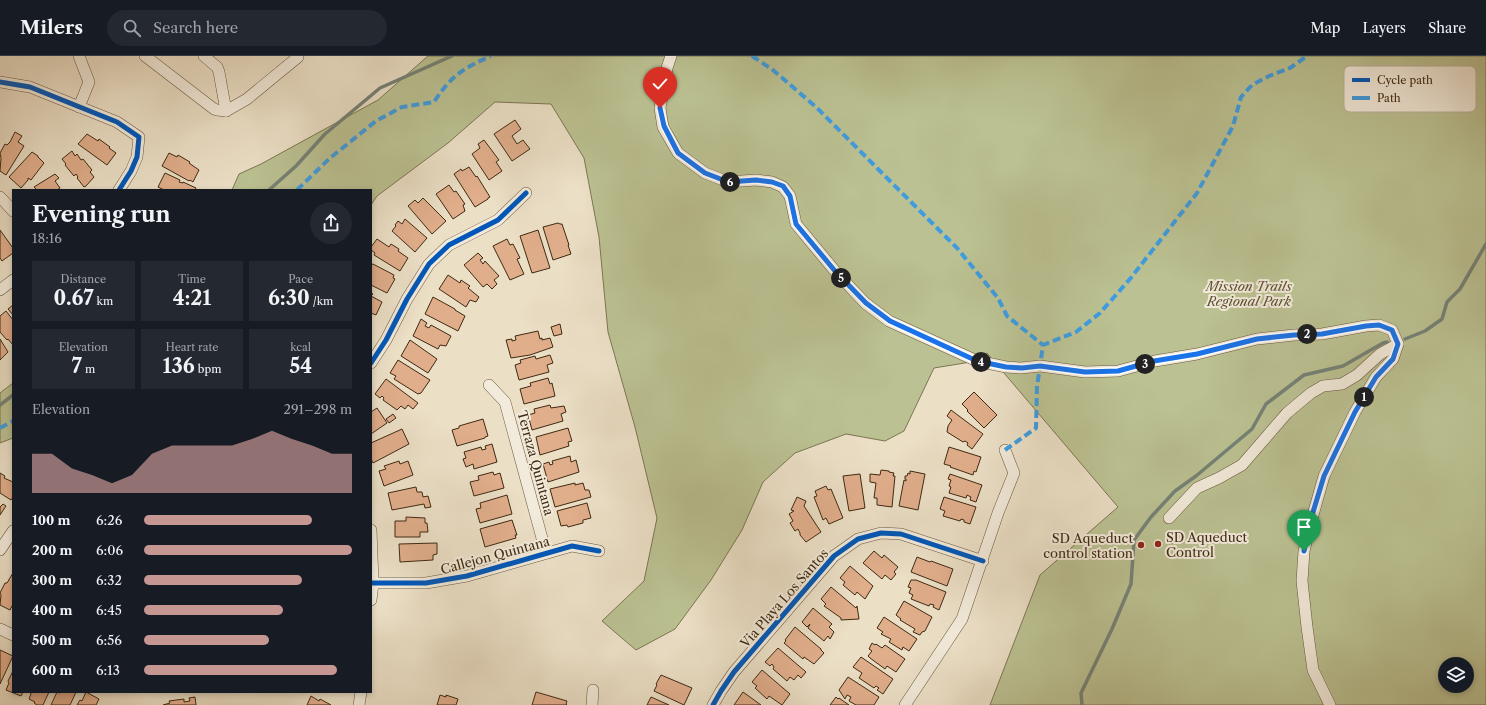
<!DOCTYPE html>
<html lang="en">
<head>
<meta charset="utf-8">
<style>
  body { margin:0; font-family:"Libre Caslon Text",serif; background:#242831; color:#f1f3f6; height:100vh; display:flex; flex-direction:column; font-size:15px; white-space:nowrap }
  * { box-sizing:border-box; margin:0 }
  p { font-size:13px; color:#9ea1a6 }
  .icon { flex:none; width:22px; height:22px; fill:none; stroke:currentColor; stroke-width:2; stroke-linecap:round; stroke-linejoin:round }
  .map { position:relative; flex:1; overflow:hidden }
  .drawer { position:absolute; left:12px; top:133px; width:360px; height:504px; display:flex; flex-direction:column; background:#171b24; border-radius:0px; box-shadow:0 2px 6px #0003 }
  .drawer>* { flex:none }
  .controls { position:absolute; left:1438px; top:601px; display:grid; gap:8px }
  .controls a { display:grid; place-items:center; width:36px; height:36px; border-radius:50%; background:#171b24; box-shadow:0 2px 6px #0003; font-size:20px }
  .pin { position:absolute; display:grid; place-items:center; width:34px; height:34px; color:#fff; margin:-41px -17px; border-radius:50% 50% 50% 0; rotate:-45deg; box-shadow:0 0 4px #0007 }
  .pin .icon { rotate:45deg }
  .km { position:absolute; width:20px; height:20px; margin:-10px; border-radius:50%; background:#222; color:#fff; font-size:11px; line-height:20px; text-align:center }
  .round { display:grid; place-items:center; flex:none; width:42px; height:42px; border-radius:21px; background:#242831 }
  .head { display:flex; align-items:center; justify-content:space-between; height:68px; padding:0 20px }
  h1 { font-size:22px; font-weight:800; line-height:30px }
  .figures { display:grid; grid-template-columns:repeat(3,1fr); gap:6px; height:68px; padding:4px 20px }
  .figures div { display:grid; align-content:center; border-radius:0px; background:#242831; text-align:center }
  .figures b { font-size:20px; font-weight:800 }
  .figures small { font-size:11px; font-weight:400 }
  .figures p { font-size:11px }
  .chart { height:112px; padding:8px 20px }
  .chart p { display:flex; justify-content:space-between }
  .chart svg { width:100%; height:72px; margin-top:4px; fill:#c59692; opacity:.7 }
  ul { padding:0 20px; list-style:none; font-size:13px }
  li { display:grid; grid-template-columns:64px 48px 1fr; align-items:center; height:30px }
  li i { height:10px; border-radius:5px; background:#c59692 }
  header { display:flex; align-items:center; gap:24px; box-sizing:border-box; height:56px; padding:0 20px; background:#171b24; border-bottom:1px solid #363941 }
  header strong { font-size:19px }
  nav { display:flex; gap:22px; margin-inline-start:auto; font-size:14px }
  .search { width:280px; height:36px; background:#242831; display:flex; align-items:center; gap:10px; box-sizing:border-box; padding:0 14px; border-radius:22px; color:#9ea1a6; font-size:15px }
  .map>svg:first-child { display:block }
  .green { fill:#bbc192; stroke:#7c7652; fill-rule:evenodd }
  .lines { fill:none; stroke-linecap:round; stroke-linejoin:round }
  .stream { stroke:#758276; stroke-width:3.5 }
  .building { fill:#e1ae8c; stroke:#3e2a12 }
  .minor-casing { stroke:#69573f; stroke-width:12 }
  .minor { stroke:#f2eada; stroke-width:11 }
  .quiet { stroke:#3f9cde; stroke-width:4; stroke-dasharray:8 4; stroke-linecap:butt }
  .cycleway-casing { stroke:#f2eada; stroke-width:8 }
  .cycleway { stroke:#0057b8; stroke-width:5 }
  .route-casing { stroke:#fff; stroke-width:8 }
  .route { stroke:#1a73e8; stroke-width:5 }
  .poi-dot { fill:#8f2418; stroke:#f2eada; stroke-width:1.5 }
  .labels { text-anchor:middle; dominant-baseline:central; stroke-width:4; stroke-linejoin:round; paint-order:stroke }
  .park-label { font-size:13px; font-style:italic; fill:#5d5032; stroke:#f2eada }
  .street-label { font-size:13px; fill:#3e2a12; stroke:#f2eada }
  .poi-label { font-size:13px; fill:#3e2a12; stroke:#f2eada; text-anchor:start }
  .key { fill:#f2eada; stroke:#bcb09e; stroke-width:1 }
  .key-label { font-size:11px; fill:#3e2a12 }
</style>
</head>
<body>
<header>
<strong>Milers</strong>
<div class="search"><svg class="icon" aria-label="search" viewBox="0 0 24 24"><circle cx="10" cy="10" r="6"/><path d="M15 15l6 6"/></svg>Search here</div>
<nav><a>Map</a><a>Layers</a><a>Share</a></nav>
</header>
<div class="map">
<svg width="1486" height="649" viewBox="0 0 1486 649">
  <rect width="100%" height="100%" fill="#ebdfc6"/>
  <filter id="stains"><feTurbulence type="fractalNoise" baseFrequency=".005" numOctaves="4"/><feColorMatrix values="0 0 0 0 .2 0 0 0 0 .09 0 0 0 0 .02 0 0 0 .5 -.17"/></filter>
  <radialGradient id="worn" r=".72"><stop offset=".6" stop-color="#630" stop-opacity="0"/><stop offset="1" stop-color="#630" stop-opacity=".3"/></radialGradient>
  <g class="green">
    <path d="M428 0H1486V649H990L1040 519 1118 451 987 297 977 305 934 312 904 375 885 385 846 378 795 397 763 426 742 474 711 524 675 573 636 594 602 565 644 525 657 462 635 371 608 276 599 181 584 102 551 48 495 46 448 87 377 140 371 149V134H232L239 118 261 108 378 44ZM1445 608H1467V630H1445Z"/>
    <polygon points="13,327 13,382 0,387 0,337"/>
  </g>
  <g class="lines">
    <g class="stream">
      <polyline points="269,134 296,110 325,78 380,32 452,0"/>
      <polyline points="1405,283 1425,275 1442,263 1447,246 1460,233 1486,188"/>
      <polyline points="0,349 13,339"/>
      <polyline points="1082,649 1081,637 1112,573 1131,528 1134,484 1151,461 1175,435 1196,420 1252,373 1266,348 1304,319 1343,310 1383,287 1387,286"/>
    </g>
  </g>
  <g class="building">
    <polygon points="515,64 521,73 512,80 517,88 523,84 530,93 512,105 494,78"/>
    <polygon points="15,76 22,80 18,86 24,90 6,119 0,115 1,102 0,97 5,88 7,89 10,86"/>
    <polygon points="87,78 98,85 99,83 110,91 109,92 116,97 107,109 78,88"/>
    <polygon points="484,84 499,104 496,106 502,115 489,124 472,98 480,92 478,88"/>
    <polygon points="72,95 75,100 77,98 81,104 83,103 92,114 90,116 94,121 86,130 84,131 77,122 78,121 76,118 74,120 65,109 66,108 62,103"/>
    <polygon points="32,96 38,100 38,101 44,107 31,124 28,122 28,124 21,132 9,121"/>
    <polygon points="169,97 177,101 178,99 190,106 189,107 199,114 193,126 190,124 189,125 162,110"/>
    <polygon points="469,111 476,121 477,120 490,141 488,142 488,143 475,151 454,118 461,113 462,115"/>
    <polygon points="165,117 180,124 179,126 183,127 183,126 196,132 195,134 164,134 158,131"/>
    <polygon points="55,118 59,122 55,125 60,132 57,134 37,134 34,131"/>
    <polygon points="449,129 454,136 456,135 465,148 463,149 465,155 453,163 436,138"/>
    <polygon points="423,142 446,165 432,178 408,150 415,144 418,147"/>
    <polygon points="405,163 427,182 415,196 392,175 396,170 395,169 398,165 402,168"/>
    <polygon points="558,167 560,168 562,168 569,189 568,189 571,198 553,204 543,171"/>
    <polygon points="0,174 13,192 13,197 2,205 0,202"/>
    <polygon points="538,174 550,212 532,217 520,180"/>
    <polygon points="377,183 389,191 391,188 399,193 398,195 408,202 400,215 374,199 375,197 371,194 371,191"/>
    <polygon points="507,183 510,189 513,188 520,202 517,203 524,218 510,224 493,190"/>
    <polygon points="478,197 483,202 480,204 483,208 485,205 499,220 494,224 497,228 492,233 487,228 483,231 464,209"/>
    <polygon points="373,208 394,219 393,222 395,223 387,237 371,229 371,209"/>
    <polygon points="448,219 460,227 461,224 470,230 468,232 479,241 476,246 470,244 466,251 439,233"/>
    <polygon points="371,237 373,238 371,240 382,246 376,259 371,257"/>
    <polygon points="433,241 455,253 455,254 465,260 458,275 425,258"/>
    <polygon points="13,249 13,259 8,253"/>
    <polygon points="6,255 13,264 13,289 8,283 7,284 0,276 0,260"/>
    <polygon points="421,263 427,267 425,270 429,272 431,269 451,280 446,290 440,289 438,293 413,280"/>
    <polygon points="560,268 562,278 554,280 551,271"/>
    <polygon points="538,275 540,283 542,282 542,284 550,282 553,291 530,299 511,302 506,284 512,283 512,285 516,284 515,280"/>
    <polygon points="0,283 8,296 0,304"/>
    <polygon points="410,284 437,303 428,317 401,300"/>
    <polygon points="550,299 553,307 547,309 549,316 519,324 515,309 521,307 520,304 535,300 536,303"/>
    <polygon points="398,304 430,324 421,337 418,338 394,323 396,320 390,317"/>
    <polygon points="548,322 550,328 552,327 555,340 524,348 520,333 531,330 530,327"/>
    <polygon points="386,323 418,347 413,353 408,349 405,353 401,350 397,354 383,344 384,342 382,340 380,342 375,338"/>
    <polygon points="974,336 997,359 984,372 967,355 968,354 962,348"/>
    <polygon points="550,349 551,352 564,350 566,356 561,358 563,365 532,374 528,359 535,357 534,353"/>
    <polygon points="377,352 387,367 371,378 371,356"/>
    <polygon points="951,354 983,378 972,393 967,389 968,387 965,385 963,386 947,376 948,370 952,364 947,360"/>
    <polygon points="393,358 396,362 389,367 386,363"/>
    <polygon points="483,363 488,380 485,381 485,382 457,390 452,374 459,372 459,370"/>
    <polygon points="568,372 572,385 568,386 569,390 540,399 536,381"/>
    <polygon points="402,373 409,388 373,407 371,403 371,387"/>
    <polygon points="492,388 497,406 474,413 473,408 466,411 463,403 466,402 464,396 481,391 482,394 486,393 485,390"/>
    <polygon points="949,391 981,401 976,416 974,415 973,419 950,411 951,410 944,408"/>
    <polygon points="570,400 571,406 576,404 579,416 548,426 543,408 549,406 550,409 553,408 552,405"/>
    <polygon points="399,405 400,408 408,405 413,419 384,430 379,415 386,413 384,410"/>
    <polygon points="881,414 889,415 889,416 894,417 893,420 895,420 892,451 877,449 877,442 874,442 876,427 870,426 870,418 880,419"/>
    <polygon points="910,415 925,418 918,454 899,450 904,424 906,425 906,423 905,423 905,420 907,420 908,417 910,418"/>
    <polygon points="493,416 494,419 500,417 504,432 474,440 470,426 479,424 478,420"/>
    <polygon points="0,417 5,420 4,422 13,426 13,441 11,444 0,437"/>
    <polygon points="860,418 865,452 849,455 843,420"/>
    <polygon points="950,418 982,429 976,446 970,444 971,441 967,439 966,442 949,437 951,431 949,430 951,424 948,423"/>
    <polygon points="575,427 575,429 583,427 585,434 589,434 591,441 555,451 550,433"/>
    <polygon points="826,430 828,434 831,433 843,462 829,468 826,462 823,464 814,441 817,440 815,435"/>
    <polygon points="416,431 417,436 422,436 423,441 428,440 431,451 425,452 424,448 392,454 388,437"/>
    <polygon points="507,439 512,458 480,467 476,453 481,452 480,447"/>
    <polygon points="797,441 806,445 804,450 821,476 806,486 800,479 800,477 798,473 795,475 790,467 793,465 789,458 794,455 791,454"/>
    <polygon points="944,441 976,451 970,468 964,466 964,464 961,463 960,465 943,460 945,455 940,453"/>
    <polygon points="587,447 591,462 583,464 583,467 568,471 567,469 561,470 557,455"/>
    <polygon points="3,448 6,450 0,459 0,451"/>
    <polygon points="406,461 425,462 425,467 427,467 428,476 420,476 420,481 395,481 395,465 406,465"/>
    <polygon points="512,464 517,479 515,479 516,482 485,491 480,473"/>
    <polygon points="1172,481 1175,485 1171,488 1168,484"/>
    <polygon points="1158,484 1162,489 1158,492 1154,488"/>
    <polygon points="1140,486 1145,491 1140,493 1137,487"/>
    <polygon points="437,487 437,498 433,499 433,504 400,506 399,488"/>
    <polygon points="874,495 882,502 884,499 898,511 894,516 896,518 891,524 885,519 882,523 863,507"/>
    <polygon points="917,501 930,506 931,505 953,513 947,530 911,516"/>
    <polygon points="850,510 873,530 865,543 857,536 855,539 843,529 845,526 840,522"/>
    <polygon points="13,517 13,548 10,554 0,549 1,539 0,537 5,527 7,527"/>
    <polygon points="911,524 916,524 946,536 939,554 933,551 934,549 930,548 929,550 911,543 913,539 909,537 911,532 908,531"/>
    <polygon points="831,531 856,552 857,550 859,563 841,564 841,562 824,550 826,548 821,543"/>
    <polygon points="904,545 932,561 925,575 922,576 920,579 913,576 915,573 900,564 901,563 896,559"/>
    <polygon points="813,552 832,568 829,571 834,576 830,583 828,580 824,585 808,572 810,568 807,571 802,566"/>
    <polygon points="884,561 917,583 909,595 903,591 902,594 889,586 891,583 881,578 883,576 877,572"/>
    <polygon points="795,571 821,593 821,594 824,597 814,608 804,601 803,603 784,587 786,585 785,584"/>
    <polygon points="872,587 875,589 876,588 882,592 885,589 905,603 896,616 887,610 885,613 870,602 868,600 872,595 869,593"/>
    <polygon points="778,592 806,616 801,622 798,619 794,624 790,621 787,625 773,613 774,611 772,608 770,610 765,606"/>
    <polygon points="0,594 13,600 0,628"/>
    <polygon points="861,601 893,623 883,638 877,634 879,632 876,630 874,632 859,622 862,617 853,611"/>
    <polygon points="762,614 790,638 782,649 769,640 767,643 755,632 757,630 752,626"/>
    <polygon points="13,615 13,636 23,636 21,640 6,634 9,627 8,625"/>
    <polygon points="661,619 692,632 684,649 654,635 657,629 656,628"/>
    <polygon points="848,621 879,641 874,649 856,649 849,645 851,641 847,639 845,643 839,634"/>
    <polygon points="30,636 49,636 43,649 37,649 34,647 35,646 29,643 31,638"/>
    <polygon points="57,636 60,637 61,636 76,636 70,649 51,649"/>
    <polygon points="86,636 99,643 96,649 77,649 80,644 82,645"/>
    <polygon points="536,636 567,645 566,648 567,649 532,649"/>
    <polygon points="743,636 761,649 734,649"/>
    <polygon points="440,639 446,641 446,639 458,643 456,649 437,649"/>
    <polygon points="311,640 319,645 320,643 331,649 307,649"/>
    <polygon points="195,641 196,649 163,649 170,647 169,645 184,643 184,646 190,645 189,642"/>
    <polygon points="651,641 669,649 647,649"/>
    <polygon points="836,641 838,643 839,642 849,649 830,649"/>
  </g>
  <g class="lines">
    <g class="minor-casing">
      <g id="minor">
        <polyline points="145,0 214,53 217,54 226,55 247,43 298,1"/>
        <polyline points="204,0 217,11 219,16 226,55"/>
        <polyline points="671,0 667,12 660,52 663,71 678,97 705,117 718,122 728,126 756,124 772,126 783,131 790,140 796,168 835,215 865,247 889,265 977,305 1006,311 1021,312 1040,310 1085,316 1118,315 1155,305 1197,298 1257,283 1294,279 1322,278 1366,270 1379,269 1392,274 1398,288 1393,303 1376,321 1355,356 1324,420 1311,466 1304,495 1302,525 1307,571 1313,614 1330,649"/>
        <polyline points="0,26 30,31 117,66 139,81 137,101 131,115 119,134"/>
        <polyline points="79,51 89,26 79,0"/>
        <polyline points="0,141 13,155"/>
        <polyline points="0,234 13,224"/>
        <polyline points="371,307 386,284 407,243 429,208 449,189 498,164 526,137"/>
        <polyline points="489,329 505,346 546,497"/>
        <polyline points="1169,462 1197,432 1219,422 1242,409 1287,357 1311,337 1323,330 1342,328 1357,319 1380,298 1398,288"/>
        <polyline points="371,474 373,527 371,544"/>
        <polyline points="0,494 13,475"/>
        <polyline points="373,527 426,527 467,520 572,490 599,495"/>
        <polyline points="0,573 13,579"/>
        <polyline points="359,649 361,636"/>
        <polyline points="592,649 593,634"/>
        <polyline points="713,649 721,635 734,616 834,500 858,483 881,477 901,478 983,505"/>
        <polyline points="905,649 962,563 998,457 1014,417 1005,394"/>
      </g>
    </g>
    <use href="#minor" class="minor"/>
    <g class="quiet">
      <polyline points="752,0 773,14 816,51 957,192 998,242 1007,260 1043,289"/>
      <path d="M297 134 330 102 376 65 402 51 434 46C451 20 463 12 491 0"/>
      <polyline points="0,372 13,365"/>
      <polyline points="1005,394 1036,372 1037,331 1043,289 1076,276 1100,257 1130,223 1197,137 1233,70 1241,41 1252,29 1269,20 1290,12 1307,0"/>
    </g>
    <g class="cycleway-casing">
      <g id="cycleway">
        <polyline points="0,26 30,31 117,66 139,81 137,101 131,115 119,134"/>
        <polyline points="371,307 386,284 407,243 429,208 449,189 498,164 526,137"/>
        <polyline points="373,527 426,527 467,520 572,490 599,495"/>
        <polyline points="713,649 721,635 734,616 834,500 858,483 881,477 901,478 983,505"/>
      </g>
    </g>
    <use href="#cycleway" class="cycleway"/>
  </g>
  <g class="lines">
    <g class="route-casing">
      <polyline id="route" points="660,52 664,70 678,97 705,117 718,122 728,126 756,124 772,126 783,130 790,140 796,168 835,215 866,247 890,265 977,305 1006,311 1022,312 1040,310 1085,316 1118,315 1154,305 1197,298 1257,283 1294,279 1322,278 1366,270 1379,269 1392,274 1398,288 1393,303 1376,321 1355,356 1324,420 1310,466 1304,495"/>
    </g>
    <use href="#route" class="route"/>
  </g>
  <g class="poi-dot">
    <circle cx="1158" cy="488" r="4"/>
    <circle cx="1141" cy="489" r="4"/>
  </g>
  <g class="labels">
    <g class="park-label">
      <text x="1249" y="230">Mission Trails<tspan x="1249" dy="15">Regional Park</tspan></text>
    </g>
    <g class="street-label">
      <text transform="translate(536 407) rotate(75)">Terraza Quintana</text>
      <text transform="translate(495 499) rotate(-15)">Callejon Quintana</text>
      <text transform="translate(784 542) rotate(-49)">Via Playa Los Santos</text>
    </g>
    <g class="poi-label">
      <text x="1166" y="481">SD Aqueduct<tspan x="1166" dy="15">Control</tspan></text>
      <text x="1133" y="482" text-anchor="end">SD Aqueduct<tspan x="1133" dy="15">control station</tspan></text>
    </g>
  </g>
  <rect x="1344" y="10" width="132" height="46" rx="6" class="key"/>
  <rect x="1352" y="22" width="18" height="4" fill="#0057b8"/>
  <rect x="1352" y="40" width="18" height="4" fill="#3f9cde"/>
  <g class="key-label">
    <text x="1377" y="28">Cycle path</text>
    <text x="1377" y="46">Path</text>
  </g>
  <rect width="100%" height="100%" filter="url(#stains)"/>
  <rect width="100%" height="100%" fill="url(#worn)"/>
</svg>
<div class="controls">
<a><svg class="icon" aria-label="layers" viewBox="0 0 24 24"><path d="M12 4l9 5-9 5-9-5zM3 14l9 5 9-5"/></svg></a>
</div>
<div class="pin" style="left:1304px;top:495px;background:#1e9e55"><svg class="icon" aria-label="arrive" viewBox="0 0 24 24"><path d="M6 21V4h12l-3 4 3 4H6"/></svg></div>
<div class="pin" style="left:660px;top:52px;background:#d93025"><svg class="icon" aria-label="check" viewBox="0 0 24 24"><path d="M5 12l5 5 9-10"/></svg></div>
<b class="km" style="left:1364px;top:341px">1</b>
<b class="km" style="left:1307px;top:278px">2</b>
<b class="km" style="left:1145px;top:308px">3</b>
<b class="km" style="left:981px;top:306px">4</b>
<b class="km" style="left:841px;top:222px">5</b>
<b class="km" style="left:730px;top:126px">6</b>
<section class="drawer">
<div class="head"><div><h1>Evening run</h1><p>18:16</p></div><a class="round"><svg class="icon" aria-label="share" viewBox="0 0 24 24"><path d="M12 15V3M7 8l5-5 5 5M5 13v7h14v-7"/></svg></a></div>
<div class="figures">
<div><p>Distance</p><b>0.67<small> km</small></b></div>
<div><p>Time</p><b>4:21</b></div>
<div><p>Pace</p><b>6:30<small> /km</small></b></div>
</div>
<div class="figures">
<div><p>Elevation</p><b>7<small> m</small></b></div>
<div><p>Heart rate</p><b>136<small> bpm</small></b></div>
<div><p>kcal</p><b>54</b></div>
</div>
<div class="chart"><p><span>Elevation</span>291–298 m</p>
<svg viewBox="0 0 160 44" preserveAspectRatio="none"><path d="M0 44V20L10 20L20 29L30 33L40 38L50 33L60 20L70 15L80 15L90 15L100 15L110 11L120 6L130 11L140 15L150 20L160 20V44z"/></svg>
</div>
<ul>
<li><b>100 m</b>6:26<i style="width:81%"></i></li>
<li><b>200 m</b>6:06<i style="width:100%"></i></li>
<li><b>300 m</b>6:32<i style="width:76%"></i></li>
<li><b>400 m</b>6:45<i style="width:67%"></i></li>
<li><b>500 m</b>6:56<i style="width:60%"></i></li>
<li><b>600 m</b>6:13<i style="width:93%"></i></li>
</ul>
</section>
</div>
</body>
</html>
